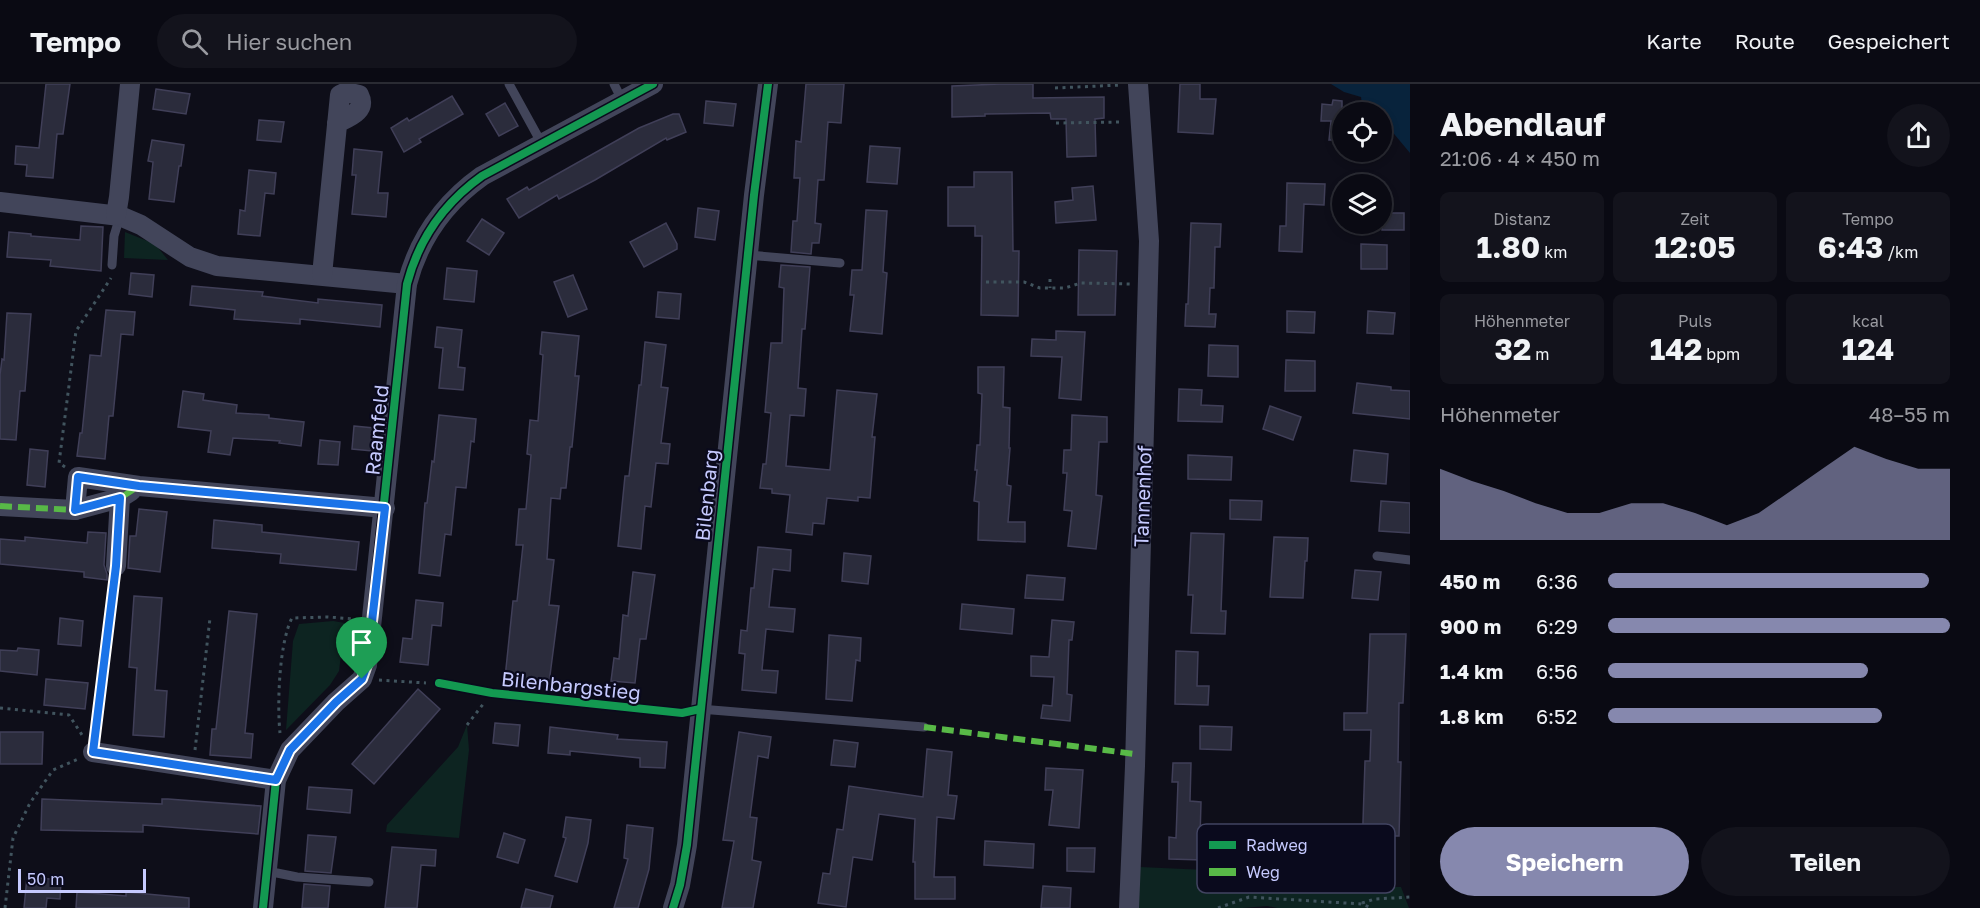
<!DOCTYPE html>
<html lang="de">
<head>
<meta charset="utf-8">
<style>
  body { margin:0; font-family:"Golos Text",sans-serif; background:#13131c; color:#f1f3f6; height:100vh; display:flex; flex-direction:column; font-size:22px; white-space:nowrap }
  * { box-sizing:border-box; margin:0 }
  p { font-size:20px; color:#999aa0 }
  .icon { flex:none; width:33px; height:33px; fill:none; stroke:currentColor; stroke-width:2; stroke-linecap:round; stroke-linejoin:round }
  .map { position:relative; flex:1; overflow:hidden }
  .details { display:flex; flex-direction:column; background:#0a0a13; width:570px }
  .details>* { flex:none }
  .tools { position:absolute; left:1332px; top:18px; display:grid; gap:12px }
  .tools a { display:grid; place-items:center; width:60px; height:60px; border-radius:50%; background:#0a0a13; box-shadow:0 3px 9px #0003,0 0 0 2px #2a2b33; font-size:30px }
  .scale { position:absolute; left:18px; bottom:15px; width:128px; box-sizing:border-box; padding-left:6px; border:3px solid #c6caff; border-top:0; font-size:16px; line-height:21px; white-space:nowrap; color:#c6caff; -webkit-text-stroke:4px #0a0a1d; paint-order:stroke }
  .pin { position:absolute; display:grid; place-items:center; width:51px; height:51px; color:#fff; margin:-62px -26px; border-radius:50% 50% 50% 0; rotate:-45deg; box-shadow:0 0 6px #0007 }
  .pin .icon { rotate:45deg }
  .round { display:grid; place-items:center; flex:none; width:63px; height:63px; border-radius:32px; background:#13131c }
  .overview { display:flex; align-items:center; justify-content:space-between; height:102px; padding:0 30px }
  h1 { font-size:33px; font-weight:700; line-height:45px }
  .stats { display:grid; grid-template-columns:repeat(3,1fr); gap:9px; height:102px; padding:6px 30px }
  .stats div { display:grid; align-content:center; border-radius:9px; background:#13131c; text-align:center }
  .stats b { font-size:30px; font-weight:700 }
  .stats small { font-size:16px; font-weight:400 }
  .stats p { font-size:16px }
  .chart { height:168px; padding:12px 30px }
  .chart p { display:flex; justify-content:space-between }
  .chart svg { width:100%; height:108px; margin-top:6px; fill:#8688ae; opacity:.7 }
  .button { display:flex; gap:12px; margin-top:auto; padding:12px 30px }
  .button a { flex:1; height:69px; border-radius:36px; background:#8688ae; color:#fff; font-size:24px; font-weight:700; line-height:69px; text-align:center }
  .button a+a { background:#13131c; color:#f1f3f6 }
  ul { padding:0 30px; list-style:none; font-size:20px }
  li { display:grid; grid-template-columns:96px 72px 1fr; align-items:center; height:45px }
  li i { height:15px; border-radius:8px; background:#8688ae }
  header { display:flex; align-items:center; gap:36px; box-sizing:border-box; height:84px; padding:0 30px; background:#0a0a13; border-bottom:2px solid #2a2b33 }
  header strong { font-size:28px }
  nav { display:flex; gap:33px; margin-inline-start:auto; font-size:21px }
  .search { width:420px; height:54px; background:#13131c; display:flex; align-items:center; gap:15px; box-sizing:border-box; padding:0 21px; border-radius:33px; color:#999aa0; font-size:22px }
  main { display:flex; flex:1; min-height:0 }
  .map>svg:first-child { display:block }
  .green { fill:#0d2421 }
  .water { fill:#08233c }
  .building { fill:#2b2c3c; stroke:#403f58; stroke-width:1.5 }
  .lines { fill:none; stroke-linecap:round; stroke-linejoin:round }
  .path { stroke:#41545e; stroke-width:3; stroke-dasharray:3 4.5; stroke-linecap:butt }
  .lane { stroke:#42455a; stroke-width:9 }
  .street { stroke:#42455a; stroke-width:20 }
  .quiet { stroke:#58b947; stroke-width:6; stroke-dasharray:12 6; stroke-linecap:butt }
  .cycleway-casing { stroke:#0a0a1d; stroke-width:11 }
  .cycleway { stroke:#139951; stroke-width:8 }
  .route-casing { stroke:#fff; stroke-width:12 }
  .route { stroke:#1a73e8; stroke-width:8 }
  .labels { text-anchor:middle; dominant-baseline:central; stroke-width:4.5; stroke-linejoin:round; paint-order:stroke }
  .street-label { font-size:20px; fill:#c6caff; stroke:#0a0a1d }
  .key { fill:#0a0a1d; stroke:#424461; stroke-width:1.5 }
  .key-label { font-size:16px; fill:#c6caff }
</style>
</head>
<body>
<header>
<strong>Tempo</strong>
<div class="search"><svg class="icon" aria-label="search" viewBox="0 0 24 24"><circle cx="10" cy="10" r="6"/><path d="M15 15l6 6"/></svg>Hier suchen</div>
<nav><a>Karte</a><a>Route</a><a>Gespeichert</a></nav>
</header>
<main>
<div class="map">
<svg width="1410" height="824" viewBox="0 0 1410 824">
  <rect width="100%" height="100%" fill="#0e0e19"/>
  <g class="green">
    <polygon points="125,148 155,160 168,176 124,174"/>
    <polygon points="333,537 345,539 339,587 330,601 286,646 293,557 299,540"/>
    <polygon points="467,641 469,666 459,754 386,748 387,741 458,663"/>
    <polygon points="1140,783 1341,792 1341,803 1401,803 1409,824 1277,824 1267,822 1243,824 1137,824"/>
  </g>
  <polygon class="water" points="1331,0 1410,0 1410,69 1385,39 1382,39 1382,28 1363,28 1361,13 1344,8"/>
  <g class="building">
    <polygon points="46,0 70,0 63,50 57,50 53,94 26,92 27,81 15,80 16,62 39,64"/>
    <polygon points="806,0 844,0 841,39 828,38 824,96 818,96 815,139 821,140 819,159 812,159 811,170 791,168 793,137 797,137 800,94 794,94 796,57 801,58"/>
    <polygon points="1000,0 1033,0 1033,14 1104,13 1104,34 1095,35 1096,72 1067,73 1066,35 1051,35 1050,29 985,30 985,32 952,33 952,2"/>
    <polygon points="1180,0 1200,0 1200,15 1216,15 1213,50 1178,48"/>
    <polygon points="156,5 190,10 186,30 153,25"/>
    <polygon points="452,12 463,30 419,55 421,58 404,68 391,44 407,34 409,37"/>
    <polygon points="1333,16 1342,17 1342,56 1329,56 1331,37 1321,37 1322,20 1332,21"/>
    <polygon points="706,17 736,20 733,42 704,39"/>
    <polygon points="505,19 518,42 499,52 486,30"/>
    <polygon points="673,30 679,30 686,48 667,56 666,54 595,96 559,115 557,111 519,134 507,115 527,103 529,106 639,44"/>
    <polygon points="259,36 284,38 281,58 257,56"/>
    <polygon points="152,56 184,61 181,82 179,82 174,118 149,115 153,78 148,77"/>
    <polygon points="870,62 900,64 897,100 867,98"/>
    <polygon points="354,65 382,68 378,109 388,109 386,133 352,130 356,91 352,91"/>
    <polygon points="249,86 276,89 274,110 265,109 260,152 238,150 240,126 245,127"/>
    <polygon points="974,88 1012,88 1013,167 1019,167 1018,232 981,231 982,152 975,152 975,142 948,142 948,103 974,103"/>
    <polygon points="1287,99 1325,100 1324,121 1304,120 1302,168 1279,167 1280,142 1286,142"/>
    <polygon points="1093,102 1096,136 1056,139 1055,118 1073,116 1072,104"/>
    <polygon points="698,124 719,127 715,156 695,153"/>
    <polygon points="866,126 887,127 883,188 887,189 882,250 850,247 854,211 850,211 852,186 862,186"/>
    <rect x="1382" y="129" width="22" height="17"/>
    <polygon points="482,135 504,149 489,171 467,157"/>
    <polygon points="666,139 677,160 677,165 644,183 630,158"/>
    <polygon points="1191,139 1221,140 1220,163 1215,163 1214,204 1210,204 1209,230 1216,230 1215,243 1185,242 1186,220 1188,220"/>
    <polygon points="81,142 103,143 101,187 50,182 51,176 7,173 9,148 31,150 31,152 80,156"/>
    <polygon points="1361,160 1387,161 1387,185 1361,185"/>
    <polygon points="1079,166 1117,167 1115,231 1078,231"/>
    <polygon points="781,181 810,183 805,245 802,245 798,304 806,305 804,332 790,331 786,382 830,386 837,306 877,310 872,353 875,353 870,414 858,413 858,417 827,414 824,440 813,439 812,451 786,448 790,411 772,409 772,405 760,404 763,380 766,380 771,329 765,328 771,259 782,259 784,204 779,203"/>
    <polygon points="447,184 477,187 474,218 444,215"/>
    <polygon points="131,189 154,191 152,213 129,210"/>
    <polygon points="573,191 587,225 568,233 554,198"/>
    <polygon points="192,202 263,208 262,212 318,219 318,215 382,221 380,243 300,235 300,240 234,235 235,226 190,221"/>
    <polygon points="658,208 681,210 679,235 656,233"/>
    <polygon points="106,226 135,228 133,251 121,250 113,332 109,332 105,375 77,372 80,349 82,349 90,271 101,272"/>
    <polygon points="1287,227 1315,228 1314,249 1287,248"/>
    <polygon points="1368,227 1395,229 1393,250 1367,249"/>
    <polygon points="7,229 31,230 25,307 20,307 16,356 0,355 0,291 2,275 4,276"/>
    <polygon points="437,243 462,246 458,283 465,284 463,306 439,304 443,264 435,263"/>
    <polygon points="1056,247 1085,248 1081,316 1059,314 1062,273 1031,272 1032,255 1056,256"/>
    <polygon points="542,248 579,252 575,292 579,292 572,363 570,363 566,404 561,404 560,415 551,414 547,475 554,476 549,521 559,522 549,599 505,594 513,517 517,517 523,461 516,461 519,425 526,425 531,371 527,370 530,336 538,337 543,271 540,270"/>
    <polygon points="645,258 666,261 661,303 668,304 661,359 670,360 668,380 656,379 651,423 645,422 641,465 618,462 625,392 629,392 639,301 641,301"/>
    <polygon points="1209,261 1238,262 1238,293 1208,292"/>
    <polygon points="1286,276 1315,277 1315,307 1285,307"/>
    <polygon points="978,283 1004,283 1003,323 1010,324 1009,364 1010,364 1007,401 1011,402 1008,438 1025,438 1025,458 978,456 979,418 974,417 977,386 975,386 977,361 980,361 982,310 978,309"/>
    <polygon points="1357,299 1391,303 1391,306 1410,307 1410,335 1353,329"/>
    <polygon points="1179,305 1202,306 1201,321 1223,322 1222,338 1178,337"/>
    <polygon points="183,307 204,310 203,316 237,321 236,329 269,331 269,334 304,338 301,362 279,359 280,357 233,354 230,371 208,368 211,347 178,343"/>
    <polygon points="1270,322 1301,333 1293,356 1263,345"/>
    <polygon points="439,331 476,335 474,358 471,357 466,404 456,403 451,451 445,450 440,492 419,489 425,419 427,419 432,377 434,378"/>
    <polygon points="1072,331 1107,333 1107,358 1099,358 1096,411 1102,412 1096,465 1068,462 1072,427 1064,426 1067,389 1063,389 1064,366 1071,366"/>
    <polygon points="354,342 374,344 372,367 352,365"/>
    <polygon points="320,356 340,358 338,381 318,380"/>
    <polygon points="30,365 48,367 45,403 27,401"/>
    <polygon points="1354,366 1388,370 1386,400 1351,397"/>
    <polygon points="1188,371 1232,373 1231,396 1188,395"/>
    <polygon points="1230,416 1262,417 1261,436 1230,435"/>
    <polygon points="1381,417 1410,419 1410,449 1379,447"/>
    <polygon points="139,425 167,428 160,488 128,484 130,452 136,452"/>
    <polygon points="214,436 262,441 262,448 359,458 356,486 280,479 281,470 212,464"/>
    <polygon points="88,448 106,449 104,481 107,490 107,496 84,493 84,488 0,480 0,455 25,457 25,453 87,459"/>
    <polygon points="1191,449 1224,450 1221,527 1226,527 1225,550 1191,549 1193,511 1188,511"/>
    <polygon points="1274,453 1308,454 1307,477 1305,477 1303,514 1270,513"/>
    <polygon points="758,463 791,466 790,487 773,485 769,523 795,525 793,548 766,545 762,586 778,587 776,609 742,606 745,570 739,569 741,546 747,547 751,504 754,504"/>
    <polygon points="844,469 871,472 868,500 842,497"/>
    <polygon points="1355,486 1381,488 1378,516 1352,514"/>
    <polygon points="633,488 655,491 646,555 640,555 635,599 611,597 614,574 619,575 623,531 628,532"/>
    <polygon points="1027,491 1065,494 1063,516 1025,514"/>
    <polygon points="134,512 162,514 155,606 167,607 164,653 133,651 137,584 129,583"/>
    <polygon points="416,516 443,519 441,542 432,541 428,581 400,578 403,554 412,555"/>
    <polygon points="962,520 1014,525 1012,550 960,545"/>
    <polygon points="229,527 257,530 245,649 253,650 251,674 210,671 212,645 216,645"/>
    <polygon points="60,534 83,537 81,562 58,560"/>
    <polygon points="1052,536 1074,538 1072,556 1069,556 1067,610 1072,611 1070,637 1041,634 1043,621 1052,622 1054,593 1031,592 1031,572 1049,573"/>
    <polygon points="1370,550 1406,550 1403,619 1399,619 1398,678 1401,678 1399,752 1394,752 1393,795 1357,794 1357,785 1316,785 1316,761 1335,761 1335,767 1362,768 1365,677 1370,677 1371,646 1344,646 1344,629 1367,629"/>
    <polygon points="829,551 861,554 860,577 856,576 852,617 826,615"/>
    <polygon points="18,564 39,566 37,591 0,587 0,566 17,567"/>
    <polygon points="1176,567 1198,568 1197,602 1209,602 1208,621 1175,620"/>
    <polygon points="46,595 88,599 85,625 44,621"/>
    <polygon points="418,605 440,625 374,700 352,680"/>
    <polygon points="495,639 520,641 518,662 493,659"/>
    <polygon points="1200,642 1232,643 1231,666 1200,665"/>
    <polygon points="550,643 618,651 617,655 667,658 665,684 640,683 640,674 570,667 570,671 548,669"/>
    <polygon points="0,648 43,648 42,680 0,680"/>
    <polygon points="739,648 771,653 768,674 758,672 750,733 757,734 752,776 761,778 753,824 722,824 734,757 723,756"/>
    <polygon points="834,656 858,659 855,683 831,681"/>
    <polygon points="927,665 952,668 948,711 957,712 954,735 937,733 934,793 955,793 955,815 915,815 915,778 913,778 915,735 879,730 872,776 853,773 846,823 818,819 823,789 830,790 837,745 843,746 849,702 923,713"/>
    <polygon points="1173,679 1191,679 1190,717 1201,718 1200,754 1205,754 1204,776 1169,775 1169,753 1176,754 1178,698 1172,698"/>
    <polygon points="1046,684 1083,686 1079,744 1049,741 1053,706 1045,706"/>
    <polygon points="309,703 352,706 350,729 307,725"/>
    <polygon points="42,715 162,720 162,715 168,715 261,722 258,750 143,741 143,748 41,746"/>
    <polygon points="566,733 591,736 588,759 577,798 555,792 566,754 563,753"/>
    <polygon points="627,741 653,744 649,785 638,824 614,824 628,775 624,774"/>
    <polygon points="504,749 525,756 518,779 497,773"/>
    <polygon points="308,751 336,753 331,789 305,787"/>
    <polygon points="985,757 1034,760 1033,784 984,781"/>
    <polygon points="392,763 436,766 435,782 421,781 417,824 385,824"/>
    <polygon points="1067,764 1095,764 1094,788 1067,787"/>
    <polygon points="27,793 61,796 60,815 47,814 46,824 24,824"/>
    <polygon points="304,800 330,802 328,824 302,824"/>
    <polygon points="1043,802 1071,804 1070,824 1041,824"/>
    <polygon points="526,805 553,812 550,824 521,824"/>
    <polygon points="77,808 126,812 126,808 189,814 189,824 76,824"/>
  </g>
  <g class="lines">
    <g class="path">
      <polyline points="1055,4 1121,1"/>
      <polyline points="1056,39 1123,38"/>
      <polyline points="1050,195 1050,204"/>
      <polyline points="986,198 1024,198 1040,204 1065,204 1081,199 1131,200"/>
      <polyline points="65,383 59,379 76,247 111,194"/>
      <polyline points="379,596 426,599"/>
      <polyline points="0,624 69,631 84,654"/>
      <polyline points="467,641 484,619"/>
      <path d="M280 649C277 621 279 559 292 534L328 533 354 535"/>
      <polyline points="95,652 114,497"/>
      <polyline points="195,666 210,534"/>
      <polyline points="1362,819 1375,815 1410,813"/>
      <polyline points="5,824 13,754 30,719 53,686 78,675"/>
      <polyline points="1218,824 1249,813 1361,820 1372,824"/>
    </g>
    <g class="lane">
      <polyline points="509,0 542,60"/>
      <polyline points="614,0 622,16"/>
      <polyline points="748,171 840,179"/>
      <polyline points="112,181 114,152 120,132"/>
      <polyline points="1377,472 1410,476"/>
      <polyline points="439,599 492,609 682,629 700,625 924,643"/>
      <polyline points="267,787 297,793 369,798"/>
    </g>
    <g class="street">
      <polyline points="0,118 120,132 141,141 190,173 217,182 407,200"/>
      <polyline points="116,131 119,113 130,0"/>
      <path d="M322 191 340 11 346 8 359 11C367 27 349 33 337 39"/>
      <polyline points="0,422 75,426 120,414"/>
      <polyline points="75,426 78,393 139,402 385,424"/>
      <polyline points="116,482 120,414 131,407"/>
      <polyline points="93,668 276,696"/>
      <path d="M263 824 276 696 290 666 336 618 362 595 367 581 407 200C419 154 444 119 482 92L653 0"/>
      <polyline points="673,824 680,801 687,761 754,111 768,0"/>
      <polyline points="1129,824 1135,682 1149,157 1138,0"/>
    </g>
    <g class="quiet">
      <polyline points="0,422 75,426 120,414"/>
      <polyline points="75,426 78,393 139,402 385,424"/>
      <polyline points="116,482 120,414 139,402"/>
      <polyline points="924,643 1135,670"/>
      <polyline points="93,668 276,696"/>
    </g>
    <g class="cycleway-casing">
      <g id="cycleway">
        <polyline points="439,599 492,609 682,629 700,625"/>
        <path d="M263 824 276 696 290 666 336 618 362 595 367 581 407 200C419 154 444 119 482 92L653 0"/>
        <polyline points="673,824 680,801 687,761 754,111 768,0"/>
      </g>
    </g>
    <use href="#cycleway" class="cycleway"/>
  </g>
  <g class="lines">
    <g class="route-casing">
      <polygon id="route" points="78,393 139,402 385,424 367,581 362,595 336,618 290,666 276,696 93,668 116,482 120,414 75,426"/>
    </g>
    <use href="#route" class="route"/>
  </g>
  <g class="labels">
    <g class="street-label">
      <text transform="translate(376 346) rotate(-84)">Raamfeld</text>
      <text transform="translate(706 411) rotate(-84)">Bilenbarg</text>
      <text transform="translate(1142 412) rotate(-88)">Tannenhof</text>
      <text transform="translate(571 601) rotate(6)">Bilenbargstieg</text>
    </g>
  </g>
  <rect x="1197" y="740" width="198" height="69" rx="9" class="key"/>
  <rect x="1209" y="757" width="27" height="8" fill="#139951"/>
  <rect x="1209" y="784" width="27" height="8" fill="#58b947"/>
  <g class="key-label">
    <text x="1246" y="767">Radweg</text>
    <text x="1246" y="794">Weg</text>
  </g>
</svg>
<div class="tools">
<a><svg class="icon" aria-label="locate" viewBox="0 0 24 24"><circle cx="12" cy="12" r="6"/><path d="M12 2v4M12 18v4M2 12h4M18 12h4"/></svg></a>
<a><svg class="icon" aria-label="layers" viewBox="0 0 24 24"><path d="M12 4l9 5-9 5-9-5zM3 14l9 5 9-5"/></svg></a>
</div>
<div class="scale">50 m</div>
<div class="pin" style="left:362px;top:595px;background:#1e9e55"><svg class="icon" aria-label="arrive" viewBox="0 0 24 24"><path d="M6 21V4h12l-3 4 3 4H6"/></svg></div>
</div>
<section class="details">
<div class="overview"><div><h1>Abendlauf</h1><p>21:06 · 4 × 450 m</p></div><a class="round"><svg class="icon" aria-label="share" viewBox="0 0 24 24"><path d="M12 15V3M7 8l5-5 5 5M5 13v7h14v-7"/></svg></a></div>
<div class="stats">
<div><p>Distanz</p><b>1.80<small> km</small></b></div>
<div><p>Zeit</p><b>12:05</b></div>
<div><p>Tempo</p><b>6:43<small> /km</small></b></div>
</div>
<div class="stats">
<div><p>Höhenmeter</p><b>32<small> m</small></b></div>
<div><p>Puls</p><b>142<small> bpm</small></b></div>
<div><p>kcal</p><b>124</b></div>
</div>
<div class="chart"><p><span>Höhenmeter</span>48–55 m</p>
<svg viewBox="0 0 160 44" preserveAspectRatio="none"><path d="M0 44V15L10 20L20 24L30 29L40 33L50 33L60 29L70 29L80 33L90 38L100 33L110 24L120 15L130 6L140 11L150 15L160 15V44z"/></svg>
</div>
<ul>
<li><b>450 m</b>6:36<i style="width:94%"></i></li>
<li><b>900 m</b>6:29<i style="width:100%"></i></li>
<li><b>1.4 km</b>6:56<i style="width:76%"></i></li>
<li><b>1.8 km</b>6:52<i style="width:80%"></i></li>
</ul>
<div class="button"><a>Speichern</a><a>Teilen</a></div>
</section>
</main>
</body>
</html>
